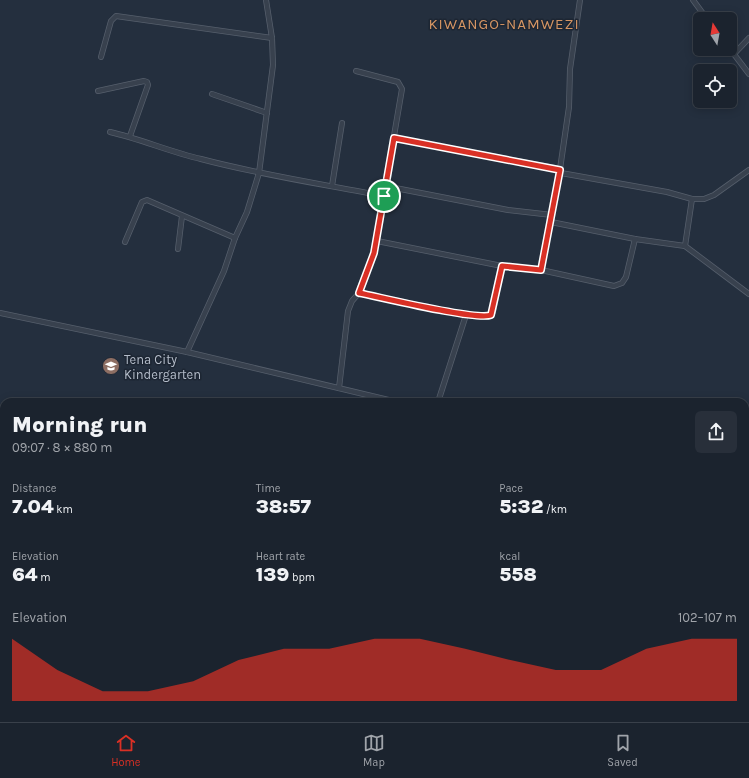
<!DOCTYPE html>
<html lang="en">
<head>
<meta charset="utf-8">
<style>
  body { margin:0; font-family:Karla,sans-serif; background:#282f3a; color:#f1f3f6; height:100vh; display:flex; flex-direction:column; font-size:15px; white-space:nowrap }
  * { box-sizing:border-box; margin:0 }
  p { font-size:13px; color:#a0a4aa }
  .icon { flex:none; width:22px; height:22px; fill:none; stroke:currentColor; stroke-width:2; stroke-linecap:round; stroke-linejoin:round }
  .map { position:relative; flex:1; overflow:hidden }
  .side { position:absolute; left:0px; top:398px; width:749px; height:324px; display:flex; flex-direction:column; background:#1b232e; border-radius:12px 12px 0 0; box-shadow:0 2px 10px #0003,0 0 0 1px #39404a }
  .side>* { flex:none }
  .needle { width:26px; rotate:349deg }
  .tools { position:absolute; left:693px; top:12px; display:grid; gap:8px }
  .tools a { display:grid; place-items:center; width:44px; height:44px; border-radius:6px; background:#1b232e; box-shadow:0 2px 10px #0003,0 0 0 1px #39404a; font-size:20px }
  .pin { position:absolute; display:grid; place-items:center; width:34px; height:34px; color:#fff; margin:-17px; border:2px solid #fff; border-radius:50%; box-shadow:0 1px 4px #0007 }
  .round { display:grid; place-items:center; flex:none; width:42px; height:42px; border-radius:6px; background:#282f3a }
  .head { display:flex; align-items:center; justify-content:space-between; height:68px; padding:0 12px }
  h1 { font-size:22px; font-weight:800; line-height:30px }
  .stats { display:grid; grid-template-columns:repeat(3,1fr); gap:6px; height:68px; padding:4px 12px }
  .stats div { display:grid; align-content:center }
  .stats b { font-size:20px; font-weight:800 }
  .stats small { font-size:11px; font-weight:400 }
  .stats p { font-size:11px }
  .chart { height:112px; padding:8px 12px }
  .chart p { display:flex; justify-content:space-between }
  .chart svg { width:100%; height:72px; margin-top:4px; fill:#d93025; opacity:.7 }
  .tabs { display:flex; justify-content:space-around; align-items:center; height:56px; border-top:1px solid #39404a; background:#1b232e; font-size:11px; color:#a0a4aa }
  .tabs a { display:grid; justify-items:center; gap:2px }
  .tabs .on { color:#d93025 }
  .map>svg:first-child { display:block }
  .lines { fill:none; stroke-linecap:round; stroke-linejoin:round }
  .minor-casing { stroke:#565f6c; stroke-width:6 }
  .minor { stroke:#38414e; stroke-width:4.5 }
  .route-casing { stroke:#fff; stroke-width:8 }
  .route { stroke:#d93025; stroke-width:5 }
  .labels { text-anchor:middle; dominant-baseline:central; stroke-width:3; stroke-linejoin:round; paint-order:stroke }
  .poi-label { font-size:13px; fill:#b4bcc9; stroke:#1d2633; text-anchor:start }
  .quarter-label { font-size:15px; letter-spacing:1px; fill:#d59563; stroke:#1d2633 }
</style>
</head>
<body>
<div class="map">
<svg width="749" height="722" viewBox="0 0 749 722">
  <rect width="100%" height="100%" fill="#242f3e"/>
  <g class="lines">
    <g class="minor-casing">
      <g id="minor">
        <polyline points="693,0 707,19"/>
        <polyline points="730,49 749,74"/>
        <polyline points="734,54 749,38"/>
        <polyline points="101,57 111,21 116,16 272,38"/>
        <polyline points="98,91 144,81 147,82 148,85 130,136"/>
        <polyline points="212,94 267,113"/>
        <path d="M110 132C141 139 170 152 201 159 261 175 322 184 384 196"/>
        <polyline points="394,138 560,169 541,270"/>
        <polyline points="560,169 569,107 570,69 580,0"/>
        <polyline points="561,173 667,192 692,199 704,199 714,195 749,170"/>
        <polyline points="332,186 342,123"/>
        <polyline points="385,186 508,210 552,215"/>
        <polyline points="551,222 635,239 685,246 749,294"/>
        <polyline points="377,241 502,266 541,270 614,286 622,283 626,277 635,239"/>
        <polyline points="125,242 142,202 147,200 235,238"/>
        <polyline points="685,246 692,199"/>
        <polyline points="178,249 182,216"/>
        <polyline points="359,293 466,315 486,317 493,312 502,266"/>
        <polyline points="0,313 187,352 397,402"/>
        <polyline points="187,352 224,271 235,238 247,212 259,173 273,65 272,38 266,0"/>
        <polyline points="339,388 348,311 352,301 359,293 374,253 402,89 398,82 356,71"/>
        <polyline points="438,402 466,315"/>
        <polyline points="745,447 749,452"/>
        <polyline points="745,477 749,478"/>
        <polyline points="0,682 4,674"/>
        <polyline points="37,722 38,718"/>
        <polyline points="66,722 67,718"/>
        <polyline points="258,722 260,718"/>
      </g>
    </g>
    <use href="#minor" class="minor"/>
  </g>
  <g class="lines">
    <g class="route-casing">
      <path id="route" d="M394 138 560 170 541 270 502 266 491 315C477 321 380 297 359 293L374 253Z"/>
    </g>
    <use href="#route" class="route"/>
  </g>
  <defs>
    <g id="school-disc" transform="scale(0.9)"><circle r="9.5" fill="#8d6e63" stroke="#1d2633"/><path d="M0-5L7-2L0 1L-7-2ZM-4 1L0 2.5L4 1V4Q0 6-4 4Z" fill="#fff"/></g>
  </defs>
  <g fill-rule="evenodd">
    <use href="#school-disc" x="111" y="366"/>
  </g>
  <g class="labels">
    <g class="poi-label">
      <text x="124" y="359">Tena City<tspan x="124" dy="15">Kindergarten</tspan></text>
    </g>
    <g class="quarter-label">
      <text x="504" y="24">KIWANGO-NAMWEZI</text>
    </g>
  </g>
</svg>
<div class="tools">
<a><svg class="needle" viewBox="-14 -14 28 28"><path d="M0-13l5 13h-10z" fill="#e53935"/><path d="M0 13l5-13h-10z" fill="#a0a4aa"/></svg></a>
<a><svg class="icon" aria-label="locate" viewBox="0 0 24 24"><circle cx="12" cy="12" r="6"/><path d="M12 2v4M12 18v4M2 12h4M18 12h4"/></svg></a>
</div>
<div class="pin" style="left:384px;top:196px;background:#1e9e55"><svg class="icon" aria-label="arrive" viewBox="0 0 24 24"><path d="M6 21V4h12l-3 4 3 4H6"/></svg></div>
<section class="side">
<div class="head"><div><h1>Morning run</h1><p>09:07 · 8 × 880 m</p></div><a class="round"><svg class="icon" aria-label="share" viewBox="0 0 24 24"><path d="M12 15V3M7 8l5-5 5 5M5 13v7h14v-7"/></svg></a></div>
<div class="stats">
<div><p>Distance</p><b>7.04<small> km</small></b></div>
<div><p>Time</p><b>38:57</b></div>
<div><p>Pace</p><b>5:32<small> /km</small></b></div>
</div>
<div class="stats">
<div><p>Elevation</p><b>64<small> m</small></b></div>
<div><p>Heart rate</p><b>139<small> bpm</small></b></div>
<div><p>kcal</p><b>558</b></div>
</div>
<div class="chart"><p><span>Elevation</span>102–107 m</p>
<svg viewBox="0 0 160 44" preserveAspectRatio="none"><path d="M0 44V6L10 25L20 38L30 38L40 32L50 19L60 12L70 12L80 6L90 6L100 12L110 19L120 25L130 25L140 12L150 6L160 6V44z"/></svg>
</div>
</section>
</div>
<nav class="tabs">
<a class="on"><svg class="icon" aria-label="home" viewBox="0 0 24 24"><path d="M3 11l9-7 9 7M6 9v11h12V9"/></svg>Home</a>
<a><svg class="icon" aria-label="map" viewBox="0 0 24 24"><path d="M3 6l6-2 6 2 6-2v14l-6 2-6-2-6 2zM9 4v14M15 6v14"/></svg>Map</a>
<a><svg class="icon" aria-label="saved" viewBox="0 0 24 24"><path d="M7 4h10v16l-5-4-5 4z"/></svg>Saved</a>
</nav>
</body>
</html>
